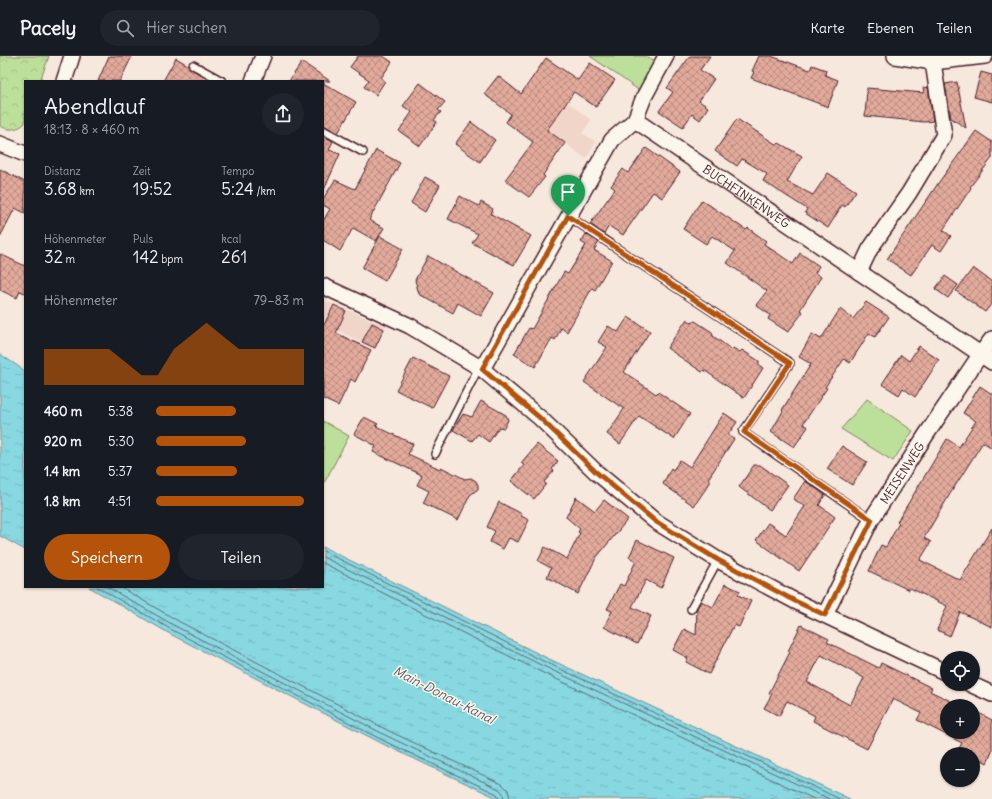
<!DOCTYPE html>
<html lang="de">
<head>
<meta charset="utf-8">
<style>
  body { margin:0; font-family:Delius,sans-serif; background:#20242c; color:#f1f3f6; height:100vh; display:flex; flex-direction:column; font-size:15px; white-space:nowrap }
  * { box-sizing:border-box; margin:0 }
  p { font-size:13px; color:#9ea1a6 }
  .icon { flex:none; width:22px; height:22px; fill:none; stroke:currentColor; stroke-width:2; stroke-linecap:round; stroke-linejoin:round }
  .map { position:relative; flex:1; overflow:hidden }
  .sheet { position:absolute; left:24px; top:24px; width:300px; height:508px; display:flex; flex-direction:column; background:#171b24; border-radius:0px; box-shadow:0 1px 3px #0004 }
  .sheet>* { flex:none }
  .tools { position:absolute; left:940px; top:595px; display:grid; gap:8px }
  .tools a { display:grid; place-items:center; width:40px; height:40px; border-radius:50%; background:#171b24; box-shadow:0 1px 3px #0004; font-size:20px }
  .pin { position:absolute; display:grid; place-items:center; width:34px; height:34px; color:#fff; margin:-41px -17px; border-radius:50% 50% 50% 0; rotate:-45deg; box-shadow:0 0 4px #0007 }
  .pin .icon { rotate:45deg }
  .round { display:grid; place-items:center; flex:none; width:42px; height:42px; border-radius:21px; background:#20242c }
  .head { display:flex; align-items:center; justify-content:space-between; height:68px; padding:0 20px }
  h1 { font-size:22px; font-weight:600; line-height:30px }
  .stats { display:grid; grid-template-columns:repeat(3,1fr); gap:6px; height:68px; padding:4px 20px }
  .stats div { display:grid; align-content:center }
  .stats b { font-size:17px; font-weight:600 }
  .stats small { font-size:11px; font-weight:400 }
  .stats p { font-size:11px }
  .chart { height:112px; padding:8px 20px }
  .chart p { display:flex; justify-content:space-between }
  .chart svg { width:100%; height:72px; margin-top:4px; fill:#b45309; opacity:.7 }
  .primary-button { display:flex; gap:8px; margin-top:auto; padding:8px 20px }
  .primary-button a { flex:1; height:46px; border-radius:24px; background:#b45309; color:#fff; font-size:16px; font-weight:600; line-height:46px; text-align:center }
  .primary-button a+a { background:#20242c; color:#f1f3f6 }
  ul { padding:0 20px; list-style:none; font-size:13px }
  li { display:grid; grid-template-columns:64px 48px 1fr; align-items:center; height:30px }
  li i { height:10px; border-radius:5px; background:#b45309 }
  header { display:flex; align-items:center; gap:24px; box-sizing:border-box; height:56px; padding:0 20px; background:#171b24; border-bottom:1px solid #363941 }
  header strong { font-size:19px }
  nav { display:flex; gap:22px; margin-inline-start:auto; font-size:14px }
  .search { width:280px; height:36px; background:#20242c; display:flex; align-items:center; gap:10px; box-sizing:border-box; padding:0 14px; border-radius:22px; color:#9ea1a6; font-size:15px }
  .map>svg:first-child { display:block }
  .built { fill:#f0d5c8 }
  .grass { fill:#bce09a; stroke:#838062 }
  .park { fill:url(#park-crowns); stroke:#838062 }
  .water { fill:url(#water-ripples); stroke:#6f8e98 }
  .lines { fill:none; stroke-linecap:round; stroke-linejoin:round }
  .shore { stroke:#626974; stroke-width:1 }
  .building { fill:url(#building-cross-hatch); stroke:#4a1f2b; fill-rule:evenodd }
  .service-casing { stroke:#4a1f2b; stroke-width:10 }
  .minor-casing { stroke:#4a1f2b; stroke-width:18 }
  .service { stroke:#fbf7ec; stroke-width:7 }
  .minor { stroke:#fbf7ec; stroke-width:15 }
  .route-casing { stroke:#fff; stroke-width:8 }
  .route { stroke:#b45309; stroke-width:5 }
  .labels { text-anchor:middle; dominant-baseline:central; stroke-width:3; stroke-linejoin:round; paint-order:stroke }
  .street-label { font-size:12px; fill:#4a1f2b; stroke:#fbf7ec }
  .water-label { font-size:13px; font-style:italic; fill:#5c5662; stroke:#fbf7ec }
</style>
</head>
<body>
<header>
<strong>Pacely</strong>
<div class="search"><svg class="icon" aria-label="search" viewBox="0 0 24 24"><circle cx="10" cy="10" r="6"/><path d="M15 15l6 6"/></svg>Hier suchen</div>
<nav><a>Karte</a><a>Ebenen</a><a>Teilen</a></nav>
</header>
<div class="map">
<svg width="992" height="743" viewBox="0 0 992 743">
  <defs>
    <pattern id="park-crowns" width="20" height="18" patternUnits="userSpaceOnUse"><rect width="20" height="18" fill="#bce09a"/><path d="M2 6a3 3 0 1 1 6 0M12 15a3 3 0 1 1 6 0" fill="none" stroke="#a3c085"/></pattern>
    <pattern id="water-ripples" width="26" height="14" patternUnits="userSpaceOnUse"><rect width="26" height="14" fill="#87d8e1"/><path d="M2 4q2-2 4 0t4 0M15 11q2-2 4 0t4 0" fill="none" stroke="#76b9c1"/></pattern>
    <pattern id="building-cross-hatch" width="8" height="8" patternUnits="userSpaceOnUse"><rect width="8" height="8" fill="#e2aa9b"/><path d="M0 0l8 8M0 8l8-8" fill="none" stroke="#b98a7f"/></pattern>
  </defs>
  <rect width="100%" height="100%" fill="#f6e8dc"/>
  <filter id="ink" filterUnits="userSpaceOnUse"><feTurbulence type="fractalNoise" baseFrequency=".025" numOctaves="2"/><feDisplacementMap in="SourceGraphic" scale="8" xChannelSelector="R" yChannelSelector="G"/><feConvolveMatrix kernelMatrix="1 2 1 2 8 2 1 2 1" color-interpolation-filters="sRGB"/></filter>
  <g filter="url(#ink)">
    <g class="built">
      <polygon points="549,32 591,64 582,77 596,86 586,103 565,87 536,89 518,75"/>
      <polygon points="323,244 386,270 375,293 339,275 329,293 323,289"/>
    </g>
    <g class="grass">
      <polygon points="590,0 646,0 655,6 640,35"/>
      <polygon points="867,343 913,375 893,405 841,373"/>
      <polygon points="323,365 349,380 323,429"/>
    </g>
    <path class="park" d="M0 0H49L40 25H25V67C18 74 9 75 0 70Z"/>
    <g class="water">
      <polygon points="0,298 25,315 25,494 0,480"/>
      <polygon points="323,491 545,601 850,743 499,743 385,689 172,579 89,531 323,531"/>
    </g>
    <g class="lines">
      <g class="shore">
        <polyline points="323,495 543,605 840,743"/>
        <polyline points="323,501 541,609 829,743"/>
        <polyline points="323,507 539,615 814,743"/>
        <polyline points="97,531 174,575 386,686 497,738 499,743"/>
        <polyline points="107,531 177,571 389,681 499,733 503,737 504,743"/>
        <polyline points="120,531 180,566 391,676 502,728 508,734 510,743"/>
      </g>
    </g>
    <g class="building">
      <polygon points="109,0 132,0 120,25 98,25"/>
      <polygon points="358,0 383,0 392,6 381,22 385,25 376,39 364,31 369,24 350,11"/>
      <polygon points="690,0 710,0 700,14 714,23 699,45 708,51 700,64 692,58 683,71 659,55 673,36 667,32"/>
      <polygon points="759,0 771,0 810,14 812,9 826,14 825,19 838,24 828,51 751,22 754,16 752,15"/>
      <polygon points="176,2 188,9 191,13 212,25 163,25"/>
      <polygon points="546,2 578,24 590,7 615,24 596,51 574,36 547,74 565,87 543,119 545,121 529,141 505,124 533,86 506,66 511,58 484,38 498,20 521,38"/>
      <polygon points="302,6 330,25 289,25"/>
      <polygon points="981,16 992,19 992,46 974,41"/>
      <polygon points="957,26 966,72 951,62 945,28"/>
      <polygon points="323,27 356,46 338,77 323,69"/>
      <polygon points="420,27 445,46 438,54 441,56 434,64 437,66 420,90 399,75 412,56 403,50"/>
      <polygon points="928,31 933,65 924,66 865,60 867,32 924,37 923,32"/>
      <polygon points="737,63 777,89 779,87 802,100 787,126 813,139 828,117 856,135 845,151 842,149 828,172 805,157 807,153 763,125 767,118 742,103 737,110 715,95"/>
      <polygon points="471,66 495,84 480,106 455,88"/>
      <polygon points="976,75 992,86 992,102 970,131 971,132 943,174 951,180 941,195 932,189 911,219 887,203 939,126"/>
      <polygon points="323,80 333,85 329,94 340,98 323,136"/>
      <polygon points="646,92 680,116 662,142 653,136 623,179 609,170 604,178 590,168 615,133 611,130 623,113 628,117"/>
      <polygon points="376,94 400,107 369,164 384,172 376,185 353,172 340,195 323,184 323,165 330,153 323,149 323,143 335,124 355,133"/>
      <polygon points="0,113 25,126 25,157 15,152 0,181"/>
      <polygon points="425,121 440,129 425,156 411,147"/>
      <polygon points="460,140 479,150 481,146 493,153 491,158 531,180 514,209 472,187 478,178 448,163"/>
      <polygon points="702,144 746,174 748,172 766,185 764,188 793,208 800,197 819,210 815,217 821,221 800,254 803,256 788,276 768,263 770,259 756,249 767,235 727,207 735,195 712,180 706,188 683,173"/>
      <polygon points="586,178 599,186 594,194 612,205 595,234 592,232 567,276 561,272 555,284 552,282 535,311 514,298 529,272 532,273 564,216 568,218 586,189 581,186"/>
      <polygon points="380,180 403,193 385,225 362,212"/>
      <polygon points="0,198 25,210 25,237 20,235 17,242 0,234"/>
      <polygon points="428,200 494,237 481,260 458,247 453,257 419,238 415,224"/>
      <polygon points="973,212 992,226 992,247 985,256 956,235"/>
      <polygon points="945,220 958,229 948,242 935,233"/>
      <polygon points="866,246 889,261 875,281 869,277 850,307 844,303 825,331 827,332 803,368 808,371 794,391 771,376 783,355 782,354 811,308 799,301 812,278 821,283 840,253 853,263"/>
      <polygon points="334,249 346,255 336,277 371,294 355,326 351,323 338,350 323,343 323,271"/>
      <polygon points="628,261 650,275 624,316 656,338 658,336 690,358 674,383 639,360 620,388 607,378 624,353 584,326 607,291 598,286 608,270 618,276"/>
      <polygon points="687,263 692,267 695,265 712,276 713,280 732,294 733,292 740,296 742,294 759,305 759,309 763,312 744,342 704,314 702,316 667,292"/>
      <polygon points="372,267 384,273 375,292 362,286"/>
      <polygon points="919,290 939,304 915,341 903,332 899,339 882,328 901,299 909,305"/>
      <polygon points="413,302 449,320 432,352 396,334"/>
      <polygon points="980,330 992,338 992,392 983,386 950,438 924,482 931,486 920,504 960,524 992,472 992,571 960,556 950,580 937,574 947,550 910,532 909,534 869,515 881,489 886,491 899,467 897,466 947,383 959,391 976,365 963,357"/>
      <polygon points="481,345 506,359 508,364 504,372 499,371 489,386 478,378 472,385 453,374 463,358 472,361"/>
      <polygon points="724,357 737,366 728,379 734,383 708,423 711,425 694,450 663,428 671,412 673,414 680,404 690,411"/>
      <polygon points="364,361 378,368 376,370 413,388 408,398 440,413 441,411 465,423 471,422 476,425 478,429 478,433 470,439 458,464 423,447 429,435 417,429 422,419 373,396 376,390 354,378"/>
      <polygon points="537,388 558,405 552,413 554,415 544,426 546,428 534,443 511,425 524,409 521,407"/>
      <polygon points="842,390 867,406 852,429 827,413"/>
      <polygon points="754,409 760,409 788,429 770,454 739,431"/>
      <polygon points="805,425 825,439 819,449 835,461 799,515 756,484 768,467 786,479 805,450 793,443"/>
      <polygon points="576,441 595,455 604,444 628,463 596,502 578,538 547,521 551,512 538,505 545,491 567,503 580,477 578,476 580,473 566,461"/>
      <polygon points="499,446 522,458 521,460 529,464 518,486 509,482 503,493 490,486 495,475 487,471"/>
      <polygon points="637,484 674,502 661,532 646,524 632,551 651,560 637,588 604,571 612,555 607,553 620,528 624,530 636,505 629,501"/>
      <polygon points="725,528 740,535 738,539 751,545 739,571 734,569 709,618 686,606 688,602 673,594 684,573 696,579 697,552 701,545 713,551"/>
      <path d="M801 569 829 583 827 586 879 612 881 607 932 632 930 635 961 650H947V676H973V654L992 664V696L987 707 973 699V698H970L959 692 962 687 917 664 921 657 893 643 867 693 813 665 815 660 787 645 779 660 764 652 772 638 769 637 790 596 788 595ZM821 599 864 622 850 649 807 626Z"/>
    </g>
    <g class="lines">
      <g class="service-casing">
        <g id="service">
          <polyline points="193,9 222,25"/>
          <polyline points="323,74 363,96"/>
          <polyline points="568,160 790,307 743,376 871,464"/>
          <polyline points="435,398 479,311"/>
          <polyline points="691,553 718,504"/>
        </g>
      </g>
      <g class="minor-casing">
        <g id="minor">
          <polyline points="895,0 933,6 985,0"/>
          <polyline points="64,25 72,0"/>
          <polyline points="253,25 263,0"/>
          <path id="s1" d="M635 64 992 306"/>
          <polyline points="0,88 25,98"/>
          <polyline points="859,216 870,193 909,137 944,79 933,6"/>
          <polyline points="323,230 410,270 482,313 540,362 596,416 655,465 718,504 795,545 947,617"/>
          <polyline points="482,313 612,84 635,64 644,41 666,0"/>
          <path id="s2" d="M825 559 871 464 926 379 980 299 992 283"/>
          <polyline points="970,628 992,638"/>
        </g>
      </g>
      <use href="#service" class="service"/>
      <use href="#minor" class="minor"/>
    </g>
  </g>
  <g class="lines" filter="url(#ink)">
    <g class="route-casing">
      <polygon id="route" points="568,160 790,307 744,376 872,464 825,559 795,545 718,504 655,465 596,416 540,362 482,313"/>
    </g>
    <use href="#route" class="route"/>
  </g>
  <g class="labels">
    <g class="street-label">
      <text stroke="none"><textPath href="#s1" startOffset="135">BUCHFINKENWEG</textPath></text>
      <text stroke="none"><textPath href="#s2" startOffset="162">MEISENWEG</textPath></text>
    </g>
    <g class="water-label">
      <text transform="translate(444 639) rotate(27)">Main-Donau-Kanal</text>
    </g>
  </g>
</svg>
<div class="tools">
<a><svg class="icon" aria-label="locate" viewBox="0 0 24 24"><circle cx="12" cy="12" r="6"/><path d="M12 2v4M12 18v4M2 12h4M18 12h4"/></svg></a>
<a>+</a>
<a>−</a>
</div>
<div class="pin" style="left:568px;top:160px;background:#1e9e55"><svg class="icon" aria-label="arrive" viewBox="0 0 24 24"><path d="M6 21V4h12l-3 4 3 4H6"/></svg></div>
<section class="sheet">
<div class="head"><div><h1>Abendlauf</h1><p>18:13 · 8 × 460 m</p></div><a class="round"><svg class="icon" aria-label="share" viewBox="0 0 24 24"><path d="M12 15V3M7 8l5-5 5 5M5 13v7h14v-7"/></svg></a></div>
<div class="stats">
<div><p>Distanz</p><b>3.68<small> km</small></b></div>
<div><p>Zeit</p><b>19:52</b></div>
<div><p>Tempo</p><b>5:24<small> /km</small></b></div>
</div>
<div class="stats">
<div><p>Höhenmeter</p><b>32<small> m</small></b></div>
<div><p>Puls</p><b>142<small> bpm</small></b></div>
<div><p>kcal</p><b>261</b></div>
</div>
<div class="chart"><p><span>Höhenmeter</span>79–83 m</p>
<svg viewBox="0 0 160 44" preserveAspectRatio="none"><path d="M0 44V22L10 22L20 22L30 22L40 22L50 30L60 38L70 38L80 22L90 14L100 6L110 14L120 22L130 22L140 22L150 22L160 22V44z"/></svg>
</div>
<ul>
<li><b>460 m</b>5:38<i style="width:54%"></i></li>
<li><b>920 m</b>5:30<i style="width:61%"></i></li>
<li><b>1.4 km</b>5:37<i style="width:55%"></i></li>
<li><b>1.8 km</b>4:51<i style="width:100%"></i></li>
</ul>
<div class="primary-button"><a>Speichern</a><a>Teilen</a></div>
</section>
</div>
</body>
</html>
